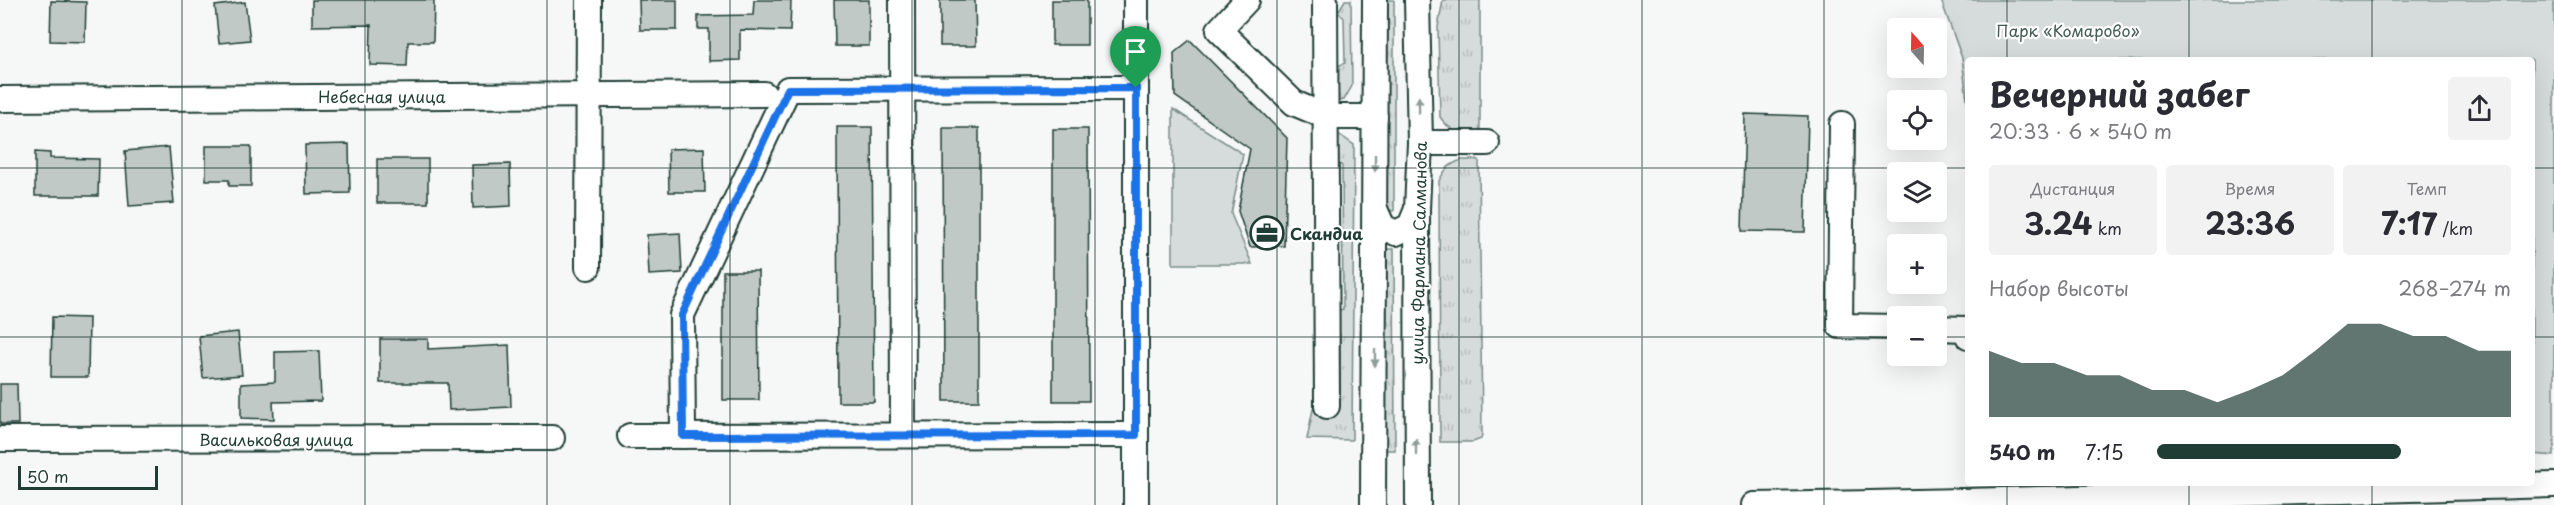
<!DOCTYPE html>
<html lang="ru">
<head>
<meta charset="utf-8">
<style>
  body { margin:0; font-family:"Playpen Sans",sans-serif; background:#f2f2f3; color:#2b2b33; height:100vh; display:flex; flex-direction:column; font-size:22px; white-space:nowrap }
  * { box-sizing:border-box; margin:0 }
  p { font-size:20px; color:#7c7c81 }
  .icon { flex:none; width:33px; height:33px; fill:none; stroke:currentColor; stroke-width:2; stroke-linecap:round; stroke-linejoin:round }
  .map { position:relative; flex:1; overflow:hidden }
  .panel { position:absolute; left:1965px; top:57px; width:570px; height:429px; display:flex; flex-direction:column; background:#fff; border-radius:6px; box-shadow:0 6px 24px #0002 }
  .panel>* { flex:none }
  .needle { width:39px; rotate:340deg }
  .controls { position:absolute; left:1887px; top:18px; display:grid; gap:12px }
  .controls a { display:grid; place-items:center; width:60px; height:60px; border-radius:6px; background:#fff; box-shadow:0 6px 24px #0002; font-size:30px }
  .scale { position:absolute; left:18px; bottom:15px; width:140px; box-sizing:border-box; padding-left:6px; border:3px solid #1f3d34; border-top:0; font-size:16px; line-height:21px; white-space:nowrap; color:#1f3d34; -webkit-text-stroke:4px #fff; paint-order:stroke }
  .pin { position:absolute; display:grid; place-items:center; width:51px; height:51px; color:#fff; margin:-62px -26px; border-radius:50% 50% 50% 0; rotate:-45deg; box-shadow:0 0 6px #0007 }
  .pin .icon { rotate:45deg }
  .round { display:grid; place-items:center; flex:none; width:63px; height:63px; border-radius:6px; background:#f2f2f3 }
  .headline { display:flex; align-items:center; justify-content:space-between; height:102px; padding:0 24px }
  h1 { font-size:33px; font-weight:700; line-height:45px }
  .metrics { display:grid; grid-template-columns:repeat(3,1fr); gap:9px; height:102px; padding:6px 24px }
  .metrics div { display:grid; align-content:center; border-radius:6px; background:#f2f2f3; text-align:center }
  .metrics b { font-size:30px; font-weight:700 }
  .metrics small { font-size:16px; font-weight:400 }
  .metrics p { font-size:16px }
  .chart { height:168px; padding:12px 24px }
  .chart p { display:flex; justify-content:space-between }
  .chart svg { width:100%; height:108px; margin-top:6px; fill:#1f3d34; opacity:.7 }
  ul { padding:0 24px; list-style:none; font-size:20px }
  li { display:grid; grid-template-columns:96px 72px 1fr; align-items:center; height:45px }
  li i { height:15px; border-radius:8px; background:#1f3d34 }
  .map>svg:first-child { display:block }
  .grass { fill:url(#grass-tufts); stroke:#7a8c88; stroke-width:1.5 }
  .green { fill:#d6dcdb; stroke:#7a8c88; stroke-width:1.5 }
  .building { fill:#c0c9c6; stroke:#1f3d34; stroke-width:1.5 }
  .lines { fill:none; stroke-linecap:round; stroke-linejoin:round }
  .minor-casing { stroke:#1f3d34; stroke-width:28 }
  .minor { stroke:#fff; stroke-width:24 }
  .oneway { fill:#8f9e9a }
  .route-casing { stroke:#fff; stroke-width:12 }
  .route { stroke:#1a73e8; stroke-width:8 }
  .grid { fill:none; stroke:#1f3d34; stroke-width:1.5; stroke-opacity:0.55 }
  .labels { text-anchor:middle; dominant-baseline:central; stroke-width:4.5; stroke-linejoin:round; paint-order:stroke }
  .park-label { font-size:16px; fill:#445d55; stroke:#fff }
  .street-label { font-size:16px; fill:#1f3d34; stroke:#fff }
  .poi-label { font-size:16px; font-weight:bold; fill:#1f3d34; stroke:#fff; text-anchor:start }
</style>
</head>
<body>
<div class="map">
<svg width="2554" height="505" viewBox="0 0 2554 505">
  <defs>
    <pattern id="grass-tufts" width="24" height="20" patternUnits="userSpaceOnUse" patternTransform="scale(1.5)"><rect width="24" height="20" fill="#d6dcdb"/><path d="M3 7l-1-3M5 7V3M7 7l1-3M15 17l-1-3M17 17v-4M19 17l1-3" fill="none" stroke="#b7bebd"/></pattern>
  </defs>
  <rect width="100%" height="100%" fill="#f6f7f7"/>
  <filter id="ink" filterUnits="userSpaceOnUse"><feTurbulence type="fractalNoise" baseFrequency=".0167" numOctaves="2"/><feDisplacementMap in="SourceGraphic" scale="12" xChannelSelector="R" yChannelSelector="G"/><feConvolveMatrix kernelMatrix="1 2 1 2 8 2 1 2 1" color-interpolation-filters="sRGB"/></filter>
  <g filter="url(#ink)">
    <g class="grass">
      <polygon points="1345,0 1351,0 1352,86 1344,100 1327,103 1326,71 1345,63 1344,18 1338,12"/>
      <polygon points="1385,0 1394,0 1394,211 1386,210"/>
      <path d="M1443 0H1480V136C1462 135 1451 133 1440 117L1438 27Z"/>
      <polygon points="1327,126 1354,145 1352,440 1307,439 1313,409 1340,407 1340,334 1327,329 1327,314 1343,309 1342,166 1327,155"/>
      <path d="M1462 160H1479L1482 434 1481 439 1473 442H1440L1439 181C1445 169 1449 164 1462 160Z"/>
      <polygon points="1387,249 1394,249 1395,450 1385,450"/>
    </g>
    <g class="green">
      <polygon points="1941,0 2554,0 2554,456 2532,454 2532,60 1968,60 1968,108 1962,58"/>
      <polygon points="1173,109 1243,154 1231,214 1252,264 1173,264"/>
    </g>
    <g class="building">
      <polygon points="312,0 434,0 433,42 408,42 407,66 370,65 371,25 312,26"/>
      <polygon points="639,0 677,0 677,30 640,30"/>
      <polygon points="754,0 791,0 790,31 740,30 740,60 709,61 709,29 698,29 698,16 753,15"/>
      <polygon points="834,0 869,0 869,46 835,46"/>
      <polygon points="940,0 975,0 976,46 940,46"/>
      <rect x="1052" y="0" width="35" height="45"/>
      <polygon points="51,1 86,2 85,42 50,41"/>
      <polygon points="245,2 250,40 219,43 215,6"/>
      <polygon points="1190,40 1287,138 1284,246 1250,247 1238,211 1250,149 1175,96 1174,53"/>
      <polygon points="1745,114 1808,116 1805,232 1742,231"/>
      <polygon points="837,127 872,127 874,402 838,402"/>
      <polygon points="943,128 979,128 979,401 944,401"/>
      <polygon points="1053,129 1088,129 1089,401 1053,401"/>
      <polygon points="349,144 350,193 306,194 305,145"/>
      <polygon points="206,146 251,146 251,186 229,186 229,180 206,180"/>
      <polygon points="169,147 174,203 129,206 125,151"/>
      <polygon points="704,148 705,192 669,192 668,149"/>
      <polygon points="35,152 50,153 50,158 99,159 98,196 35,196"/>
      <rect x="377" y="159" width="51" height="44"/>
      <polygon points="510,164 511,206 473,208 472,165"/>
      <polygon points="680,233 682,273 649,275 647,235"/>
      <polygon points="723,271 758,271 759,400 723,400"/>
      <polygon points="52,317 89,318 88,377 51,377"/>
      <polygon points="238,332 242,375 203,378 199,336"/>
      <polygon points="380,339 428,339 428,349 509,345 511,407 449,410 448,383 380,383"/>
      <polygon points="319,351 321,401 273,402 274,419 241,418 241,384 275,382 275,352"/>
      <polygon points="0,384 17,384 18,424 0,424"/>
    </g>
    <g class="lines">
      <g class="minor-casing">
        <g id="minor">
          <polyline points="902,0 903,435"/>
          <polyline points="1247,0 1219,30 1294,103 1327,117 1375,117"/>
          <polyline points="1325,0 1327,406"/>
          <polyline points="1417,0 1420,143 1417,209 1418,505"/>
          <polyline points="0,99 764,94"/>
          <polyline points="1842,124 1840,326 1898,327"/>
          <polyline points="1420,143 1487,143"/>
          <polyline points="1375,209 1383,227 1396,233 1410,226 1417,209"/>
          <polyline points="588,267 589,0"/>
          <polyline points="1936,328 1965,329 1968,336"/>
          <polyline points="630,436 1136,435"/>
          <polyline points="683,436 682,315 788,89 1136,88"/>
          <polyline points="0,439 552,438"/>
          <polyline points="1136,505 1136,0"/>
          <polyline points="1373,505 1375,0"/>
          <path d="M1754 505C2021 501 2287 492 2554 485"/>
        </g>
      </g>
      <use href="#minor" class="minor"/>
    </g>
    <defs><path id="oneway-solid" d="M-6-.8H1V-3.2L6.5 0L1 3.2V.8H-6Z" transform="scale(1.5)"/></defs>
    <g class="oneway">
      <use href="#oneway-solid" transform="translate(1419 105) rotate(-91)"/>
      <use href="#oneway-solid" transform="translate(1375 163) rotate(90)"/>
      <use href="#oneway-solid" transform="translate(1375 358) rotate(90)"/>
      <use href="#oneway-solid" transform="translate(1416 447) rotate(-90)"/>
    </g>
  </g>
  <g class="lines" filter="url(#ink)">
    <g class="route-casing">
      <polygon id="route" points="1136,88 1136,435 683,436 682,315 788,89"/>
    </g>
    <use href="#route" class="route"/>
  </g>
  <path class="grid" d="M182 0V505M365 0V505M547 0V505M730 0V505M912 0V505M1095 0V505M1277 0V505M1459 0V505M1642 0V505M1824 0V505M2007 0V60M2189 0V60M2372 0V60M0 168H1968M2532 168H2554M0 337H1898M1936 337H1968M2532 337H2554M2007 483V505M2189 483V505M2372 483V505"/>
  <defs>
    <g id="office-ring" transform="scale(1.725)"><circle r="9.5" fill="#fff" stroke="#1f3d34" stroke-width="1.5"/><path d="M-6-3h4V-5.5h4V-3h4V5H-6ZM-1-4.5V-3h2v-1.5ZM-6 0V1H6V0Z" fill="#1f3d34"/></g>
  </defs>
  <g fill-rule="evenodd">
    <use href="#office-ring" x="1267" y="233"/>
  </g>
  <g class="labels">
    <g class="park-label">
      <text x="2068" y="30">Парк «Комарово»</text>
    </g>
    <g class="street-label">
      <text x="382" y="96">Небесная улица</text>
      <text transform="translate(1418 253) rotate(-89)">улица Фармана Салманова</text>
      <text x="276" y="439">Васильковая улица</text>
    </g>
    <g class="poi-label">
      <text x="1290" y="233">Скандиа</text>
    </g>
  </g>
</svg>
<div class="controls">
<a><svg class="needle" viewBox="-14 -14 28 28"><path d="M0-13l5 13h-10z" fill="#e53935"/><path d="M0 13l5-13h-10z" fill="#7c7c81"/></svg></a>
<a><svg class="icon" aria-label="locate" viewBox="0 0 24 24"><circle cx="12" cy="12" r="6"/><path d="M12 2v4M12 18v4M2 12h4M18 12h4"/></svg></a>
<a><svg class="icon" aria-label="layers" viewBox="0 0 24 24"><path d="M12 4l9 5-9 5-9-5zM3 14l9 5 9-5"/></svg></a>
<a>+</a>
<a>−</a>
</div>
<div class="scale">50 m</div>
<div class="pin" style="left:1136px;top:88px;background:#1e9e55"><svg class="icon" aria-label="arrive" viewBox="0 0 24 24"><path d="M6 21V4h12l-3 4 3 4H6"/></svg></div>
<section class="panel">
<div class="headline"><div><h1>Вечерний забег</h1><p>20:33 · 6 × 540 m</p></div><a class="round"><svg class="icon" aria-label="share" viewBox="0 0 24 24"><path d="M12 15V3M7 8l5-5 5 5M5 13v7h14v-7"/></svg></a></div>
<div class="metrics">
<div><p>Дистанция</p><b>3.24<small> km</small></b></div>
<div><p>Время</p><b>23:36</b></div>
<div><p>Темп</p><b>7:17<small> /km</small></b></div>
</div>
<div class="chart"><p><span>Набор высоты</span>268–274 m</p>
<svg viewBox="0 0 160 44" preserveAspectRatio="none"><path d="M0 44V17L10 22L20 22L30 27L40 27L50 33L60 33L70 38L80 33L90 27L100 17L110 6L120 6L130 11L140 11L150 17L160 17V44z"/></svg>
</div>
<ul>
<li><b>540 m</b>7:15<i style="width:69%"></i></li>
</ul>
</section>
</div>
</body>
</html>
